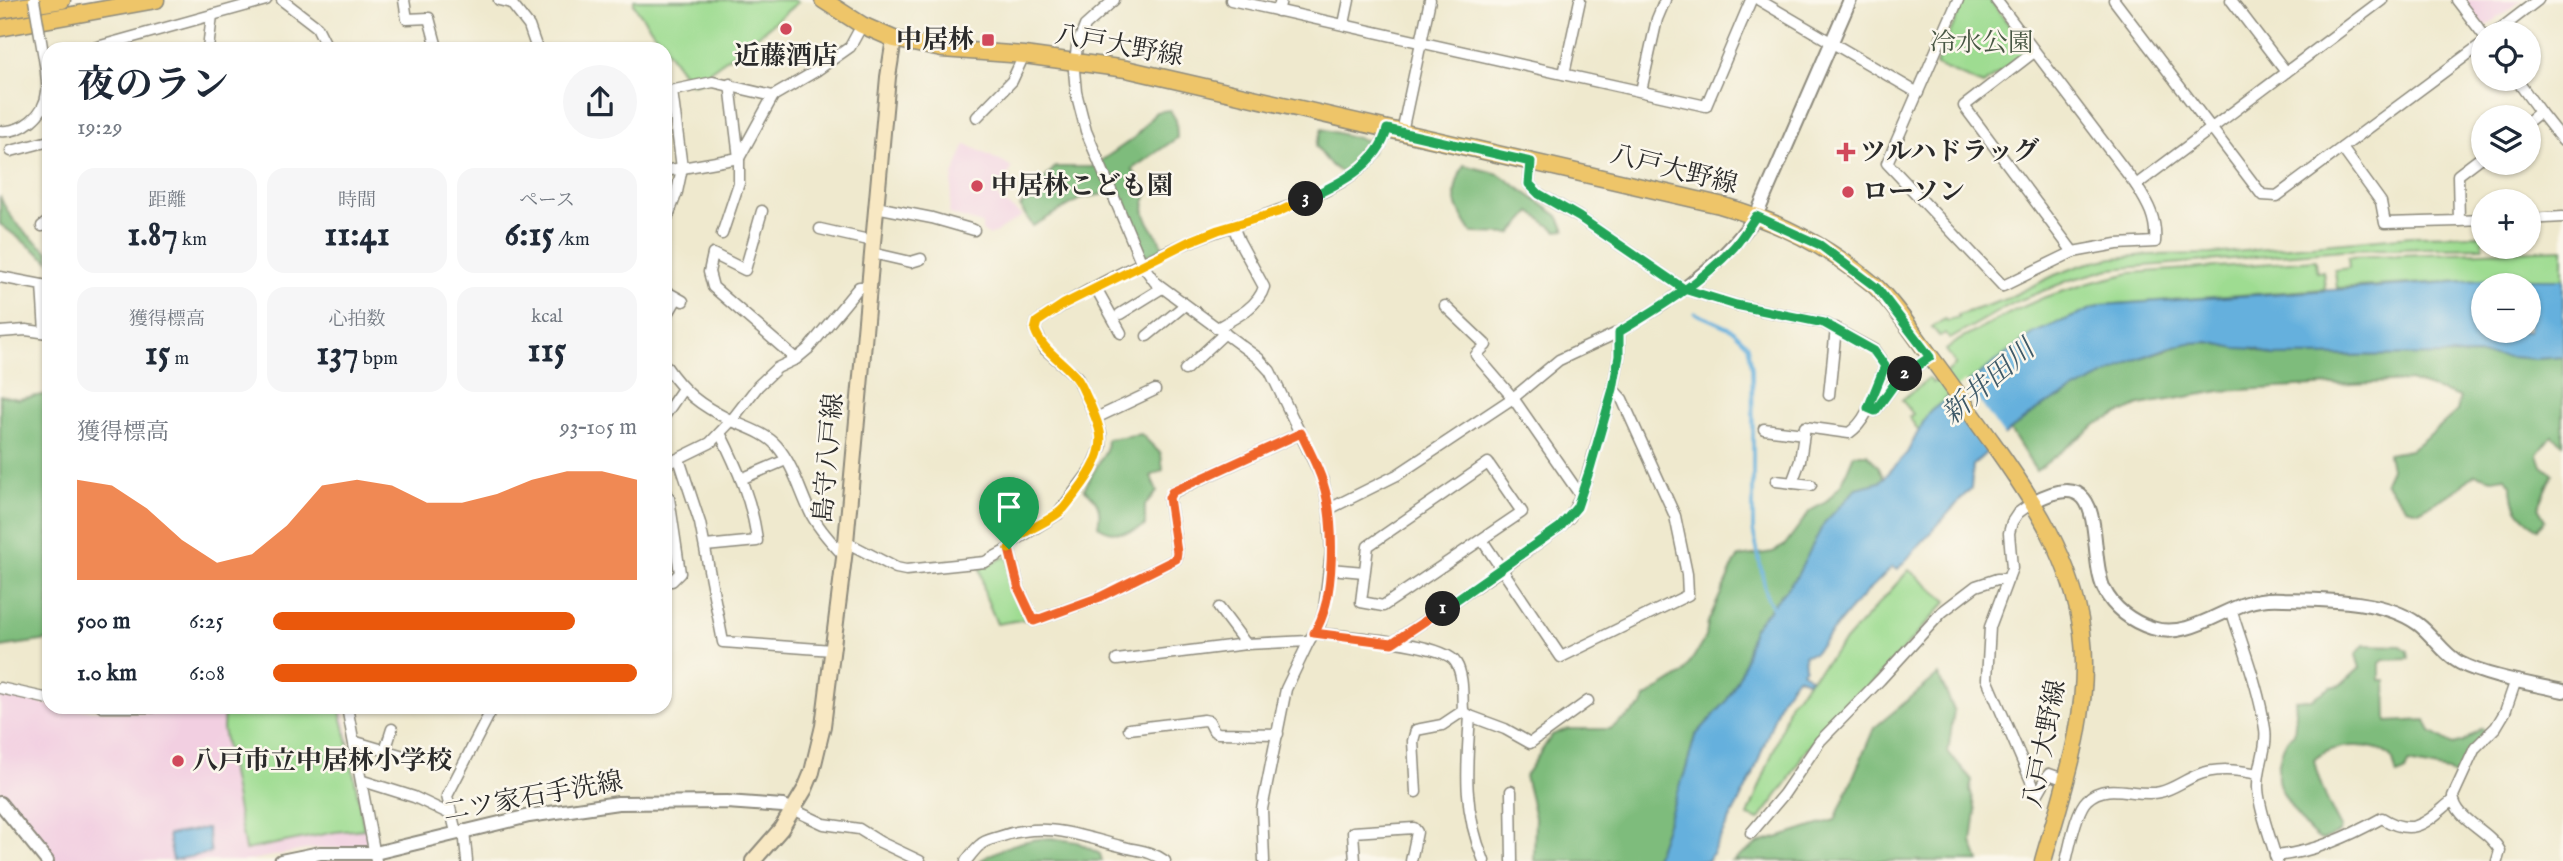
<!DOCTYPE html>
<html lang="ja">
<head>
<meta charset="utf-8">
<style>
  body { margin:0; font-family:"IM FELL English","Noto Serif JP",serif; background:#f6f6f7; color:#1f2937; height:100vh; display:flex; flex-direction:column; font-size:26px; white-space:nowrap }
  * { box-sizing:border-box; margin:0 }
  p { font-size:23px; color:#747a83 }
  .icon { flex:none; width:38px; height:38px; fill:none; stroke:currentColor; stroke-width:2; stroke-linecap:round; stroke-linejoin:round }
  .map { position:relative; flex:1; overflow:hidden }
  .sheet { position:absolute; left:42px; top:42px; width:630px; height:672px; display:flex; flex-direction:column; background:#fff; border-radius:21px; box-shadow:0 2px 5px #0004 }
  .sheet>* { flex:none }
  .tools { position:absolute; left:2471px; top:21px; display:grid; gap:14px }
  .tools a { display:grid; place-items:center; width:70px; height:70px; border-radius:50%; background:#fff; box-shadow:0 2px 5px #0004; font-size:35px }
  .pin { position:absolute; display:grid; place-items:center; width:60px; height:60px; color:#fff; margin:-72px -30px; border-radius:50% 50% 50% 0; rotate:-45deg; box-shadow:0 0 7px #0007 }
  .pin .icon { rotate:45deg }
  .km { position:absolute; width:35px; height:35px; margin:-18px; border-radius:50%; background:#222; color:#fff; font-size:19px; line-height:35px; text-align:center }
  .round { display:grid; place-items:center; flex:none; width:74px; height:74px; border-radius:37px; background:#f6f6f7 }
  .head { display:flex; align-items:center; justify-content:space-between; height:119px; padding:0 35px }
  h1 { font-size:38px; font-weight:700; line-height:52px }
  .stats { display:grid; grid-template-columns:repeat(3,1fr); gap:10px; height:119px; padding:7px 35px }
  .stats div { display:grid; align-content:center; border-radius:18px; background:#f6f6f7; text-align:center }
  .stats b { font-size:35px; font-weight:700 }
  .stats small { font-size:19px; font-weight:400 }
  .stats p { font-size:19px }
  .chart { height:196px; padding:14px 35px }
  .chart p { display:flex; justify-content:space-between }
  .chart svg { width:100%; height:126px; margin-top:7px; fill:#ea580c; opacity:.7 }
  ul { padding:0 35px; list-style:none; font-size:23px }
  li { display:grid; grid-template-columns:112px 84px 1fr; align-items:center; height:52px }
  li i { height:18px; border-radius:9px; background:#ea580c }
  .map>svg:first-child { display:block }
  .built { fill:#f2cfe1 }
  .green { fill:#9edc91; stroke:#64845e; stroke-width:2 }
  .forest { fill:#7ebc7b; stroke:#547453; stroke-width:2 }
  .water { fill:#65b0dd; stroke:#486e84; stroke-width:2; fill-rule:evenodd }
  .pier { fill:#efe9ce }
  .lines { fill:none; stroke-linecap:round; stroke-linejoin:round }
  .stream { stroke:#65b0dd; stroke-width:3.5 }
  .minor-casing { stroke:#8d8a7c; stroke-width:13 }
  .tertiary-casing { stroke:#8d8a7c; stroke-width:16 }
  .secondary-casing { stroke:#8d8a7c; stroke-width:18 }
  .primary-casing { stroke:#8d8a7c; stroke-width:19 }
  .minor { stroke:#fff; stroke-width:10 }
  .tertiary { stroke:#fff; stroke-width:12 }
  .secondary { stroke:#f8e8c3; stroke-width:14 }
  .primary { stroke:#eec569; stroke-width:16 }
  .minor-bridge-casing { stroke:#8d8a7c; stroke-width:13; stroke-linecap:butt }
  .minor-bridge { stroke:#fff; stroke-width:10 }
  .split-1-casing { stroke:#fff; stroke-width:14 }
  .split-2-casing { stroke:#fff; stroke-width:14 }
  .split-3-casing { stroke:#fff; stroke-width:14 }
  .split-4-casing { stroke:#fff; stroke-width:14 }
  .split-1 { stroke:#f0652b; stroke-width:9 }
  .split-2 { stroke:#22a559; stroke-width:9 }
  .split-3 { stroke:#22a559; stroke-width:9 }
  .split-4 { stroke:#f5b400; stroke-width:9 }
  .poi-dot { fill:#d1495b; stroke:#fbf7ec; stroke-width:2.5 }
  .labels { text-anchor:middle; dominant-baseline:central; stroke-width:5; stroke-linejoin:round; paint-order:stroke }
  .poi-label { font-size:26px; font-weight:bold; fill:#2b2b2b; stroke:#fbf7ec; text-anchor:start }
  .park-label { font-size:26px; fill:#485744; stroke:#fbf7ec }
  .street-label { font-size:26px; fill:#2b2b2b; stroke:#fbf7ec }
  .water-label { font-size:28px; font-style:italic; fill:#3f5a69; stroke:#fbf7ec }
</style>
</head>
<body>
<div class="map">
<svg width="2563" height="861" viewBox="0 0 2563 861">
  <rect width="100%" height="100%" fill="#fbf7ec"/>
  <filter id="ink" filterUnits="userSpaceOnUse"><feTurbulence type="fractalNoise" baseFrequency=".0143" numOctaves="2"/><feDisplacementMap in="SourceGraphic" scale="14" xChannelSelector="R" yChannelSelector="G"/><feConvolveMatrix kernelMatrix="1 2 1 2 8 2 1 2 1" color-interpolation-filters="sRGB"/></filter>
  <filter id="wash" filterUnits="userSpaceOnUse"><feTurbulence type="fractalNoise" baseFrequency=".00686" numOctaves="4" result="noise"/><feDisplacementMap in="SourceGraphic" scale="28" xChannelSelector="R" yChannelSelector="G"/><feGaussianBlur stdDeviation="1.57" result="paint"/><feColorMatrix in="noise" values="0 0 0 0 0 0 0 0 0 0 0 0 0 0 0 0 0 1.4 0 .05"/><feComposite in="paint" operator="in"/></filter>
  <g filter="url(#wash)">
    <rect width="100%" height="100%" fill="#efe9ce"/>
    <g class="built">
      <polygon points="2463,0 2522,0 2484,28"/>
      <polygon points="966,144 1012,167 998,198 1022,216 990,236 982,231 982,224 949,214 953,175"/>
      <polygon points="0,693 49,705 49,707 102,711 146,712 177,707 343,707 369,847 310,849 246,861 54,861 0,793"/>
    </g>
    <g class="green">
      <polygon points="634,0 795,0 798,2 754,39 708,72 711,79 691,84 634,5"/>
      <polygon points="1964,0 1990,0 2026,47 2025,53 1983,85 1936,65"/>
      <polygon points="2483,235 2483,247 2342,250 2110,269 2070,280 2013,303 1950,339 1945,334 1940,337 1932,327 1945,319 1947,321 1959,318 1958,315 2004,300 2055,275 2085,264 2113,258 2149,255 2211,254 2411,236"/>
      <polygon points="2563,249 2563,279 2499,279 2337,288 2335,270 2349,268 2348,257"/>
      <polygon points="2316,260 2317,272 2323,271 2325,289 2101,305 2034,333 1928,413 1919,431 1909,417 1913,414 1902,400 1929,378 1933,383 1956,365 1946,350 1959,340 2014,311 2045,297 2093,282 2131,273"/>
      <polygon points="1007,556 1028,616 1026,619 997,624 985,595 980,568"/>
      <polygon points="1909,570 1947,601 1879,676 1817,738 1803,754 1788,781 1759,820 1748,816 1778,739 1790,702"/>
      <polygon points="339,707 348,743 364,829 335,832 245,850 223,729 224,708"/>
    </g>
    <g class="forest">
      <path d="M1170 110 1176 120 1177 138 1132 169 1148 194C1136 218 1156 227 1163 248L1145 257 1116 192 1082 198 1033 226 1020 207 1055 167H1092L1134 138 1156 112Z"/>
      <path d="M1322 129 1369 141 1373 150 1350 173C1334 174 1325 158 1316 146Z"/>
      <path d="M1464 165 1499 174 1558 216 1565 230 1557 231 1531 212 1511 234 1472 233C1455 205 1448 196 1464 165Z"/>
      <path d="M0 196C9 220 29 237 49 252V261L0 224Z"/>
      <path d="M2209 342C2231 345 2253 347 2273 356L2486 355 2536 359 2563 357V444L2552 436 2538 454 2542 466 2553 474 2538 508 2545 520 2537 529C2521 514 2512 509 2512 485L2504 477 2492 479 2475 474 2454 492 2419 511 2406 508 2385 482 2391 469 2388 454 2410 450 2438 428 2457 411 2460 397 2409 381 2220 391 2140 405 2098 423 2036 471 2010 430 2042 406 2140 358 2189 343Z"/>
      <polygon points="49,394 49,640 0,647 0,395 18,399"/>
      <path d="M1141 434 1161 454 1163 470 1151 476 1157 492 1145 505V526C1129 534 1113 536 1098 526 1102 508 1098 500 1084 489L1106 450 1107 439Z"/>
      <polygon points="1854,454 1867,454 1879,467 1884,478 1880,482 1857,488 1825,523 1797,576 1753,629 1742,671 1726,702 1695,736 1686,769 1654,861 1534,861 1535,817 1525,776 1552,735 1567,729 1610,729 1642,706 1645,698 1683,674 1706,637 1708,622 1735,562 1739,557 1773,552 1784,546 1810,511 1826,502 1841,485"/>
      <path d="M2364 645 2401 646 2408 651 2409 659 2384 660 2380 663V680H2386L2387 722 2426 720 2431 732 2453 745 2463 742 2482 728 2484 731 2456 777 2448 771 2408 763 2405 772 2397 775C2395 770 2394 762 2392 759 2377 739 2329 744 2314 760 2319 785 2329 806 2341 828L2339 833 2322 840C2309 836 2279 792 2278 779 2277 766 2282 740 2294 733L2296 712 2295 700 2312 699 2331 687 2341 685 2360 668 2356 655Z"/>
      <polygon points="1938,675 1954,710 1948,752 1972,780 1970,789 1976,810 1972,842 1979,861 1733,861 1757,844 1835,820 1874,728"/>
      <path d="M1051 838 1077 842 1100 854 1102 861H979C1003 847 1023 839 1051 838Z"/>
    </g>
    <g class="water">
      <path d="M2499 279H2563V357L2536 359 2486 355 2273 356 2257 349 2236 348 2209 342 2189 343 2168 348 2140 358 2042 406 2010 430 1973 465 1971 488 1897 570 1892 567 1855 604 1814 653 1804 655 1805 667 1802 671 1810 678 1807 681 1797 677 1781 699 1753 775 1708 861H1654L1686 769 1695 736 1726 702 1742 671 1753 629 1797 576 1824 523 1857 488 1880 482 1907 453 1928 413 2034 333 2101 305ZM2483 285H2529V331H2483Z"/>
      <polygon points="207,828 211,853 173,860 168,835"/>
    </g>
    <polygon class="pier" points="1965,381 2006,439 1989,455 1947,395"/>
    <g class="lines">
      <polyline class="stream" points="1695,313 1733,330 1748,345 1752,368 1753,431 1753,530 1767,597 1773,608"/>
    </g>
  </g>
  <g filter="url(#ink)">
    <g class="lines">
      <g class="minor-casing">
        <g id="minor">
          <polyline points="282,0 317,27 328,49"/>
          <polyline points="404,0 407,19 429,18 436,44"/>
          <polyline points="499,0 511,3 529,26 537,49"/>
          <polyline points="1114,0 1085,26 1077,46 1074,70 1076,92 1086,131 1142,264 1155,282 1258,358 1270,371 1323,481 1329,509 1331,552 1324,610 1320,624 1309,641 1286,689 1262,809 1264,861"/>
          <polyline points="1231,0 1706,106 1751,0"/>
          <polyline points="1759,0 1918,93"/>
          <path d="M1958 0 1887 163 2003 286 2073 252 2117 244 2155 242C2157 219 2148 204 2136 185L1996 0"/>
          <polyline points="2114,0 2262,195 2277,196 2483,43"/>
          <polyline points="2231,0 2286,72"/>
          <polyline points="2457,0 2483,34"/>
          <polyline points="1278,11 1281,0"/>
          <polyline points="1344,24 1349,0"/>
          <polyline points="2495,33 2538,0"/>
          <polyline points="90,49 266,0"/>
          <polyline points="208,49 212,15"/>
          <polyline points="2034,52 1964,106 2073,252"/>
          <polyline points="1564,74 1580,0"/>
          <polyline points="2516,79 2540,112 2529,121"/>
          <polyline points="1641,91 1657,19 1665,0"/>
          <polyline points="665,92 713,82 773,96"/>
          <polyline points="2540,112 2563,141"/>
          <polyline points="977,117 1012,81 1024,55"/>
          <path d="M0 131C22 133 45 115 47 92 48 85 46 77 46 70"/>
          <polyline points="1402,132 1430,0"/>
          <polyline points="2342,148 2381,202 2385,223 2459,221 2458,175 2483,156"/>
          <polyline points="11,151 49,141"/>
          <path d="M1531 161 1529 184 1539 194 1579 217 1684 289 1736 305 1824 323 1874 350 1885 366C1875 389 1870 419 1849 433L1805 427 1800 461 1792 483"/>
          <polyline points="665,171 739,158 773,96 816,71 850,47 862,25"/>
          <polyline points="2136,185 2382,0"/>
          <polyline points="876,207 932,218 974,230"/>
          <polyline points="762,211 745,270 713,254 709,272 713,287 796,359"/>
          <polyline points="2529,219 2563,217"/>
          <polyline points="2459,221 2483,220"/>
          <polyline points="665,224 677,192 682,168 672,91"/>
          <polyline points="42,226 49,221"/>
          <polyline points="820,229 873,241"/>
          <polyline points="722,234 739,183 739,158 730,84"/>
          <polyline points="872,253 911,262 921,259"/>
          <polyline points="0,277 42,285 45,332"/>
          <polyline points="1096,288 1121,333"/>
          <polyline points="665,291 683,301"/>
          <polyline points="1445,306 1486,345 1476,355 1513,398 1581,496"/>
          <polyline points="1120,314 1162,288"/>
          <polyline points="665,319 677,298"/>
          <path d="M1217 328C1235 318 1258 307 1264 287L1239 241 1233 226"/>
          <polyline points="0,332 26,330 48,333"/>
          <polyline points="1147,336 1185,305"/>
          <path d="M665 365C684 393 700 405 730 420 745 427 766 433 777 446 794 466 800 492 811 514 820 530 832 543 845 557"/>
          <polyline points="1185,370 1225,333"/>
          <polyline points="1829,395 1836,328"/>
          <polyline points="1868,408 1875,411 1898,379 1930,357"/>
          <polyline points="665,415 682,390"/>
          <polyline points="1096,418 1155,390"/>
          <polyline points="1764,429 1804,434"/>
          <polyline points="679,459 700,523 723,642 832,650"/>
          <polygon points="1488,463 1522,512 1383,606 1361,602 1368,546"/>
          <polyline points="665,465 710,443 731,421 758,386 777,368 796,359 808,349 859,287 869,287"/>
          <polyline points="741,479 786,460"/>
          <polyline points="1776,481 1811,485"/>
          <polyline points="665,491 669,498 680,573 672,581 665,581"/>
          <polyline points="2033,502 2018,513 2012,522 2009,533 2012,568 1990,627 1987,679 2037,795 2049,774 2066,780"/>
          <polyline points="1329,509 1397,475 1513,398 1559,360 1619,332 1665,304 1684,289"/>
          <polyline points="1482,540 1561,657 1688,595 1687,574 1675,516 1622,399 1613,389"/>
          <path d="M846 542 896 568 906 570 985 562 1009 549 1011 543 1058 514 1093 467 1101 447V434L1096 418 1077 377 1045 349 1035 330 1037 322C1083 290 1137 264 1189 242 1242 218 1372 195 1387 129"/>
          <path d="M705 546 757 541C753 503 737 467 720 433"/>
          <polyline points="1009,549 1019,589 1034,621 1100,597 1176,559 1177,552 1169,498 1173,492 1301,433"/>
          <polyline points="1330,569 1364,572"/>
          <polyline points="1219,608 1246,644"/>
          <path d="M2231 609C2243 648 2259 688 2265 729 2268 749 2257 767 2258 788 2259 810 2271 839 2277 861"/>
          <path d="M1314 633C1340 636 1445 642 1456 663 1464 676 1462 697 1463 711L1470 716 1505 729 1530 743 1588 701"/>
          <polyline points="1392,643 1502,569 1560,527 1570,517 1581,496 1613,389 1619,356 1619,332"/>
          <polyline points="1117,660 1246,644 1309,641"/>
          <polyline points="0,688 49,699"/>
          <polyline points="102,707 154,707"/>
          <polyline points="347,707 376,861"/>
          <path d="M1470 716C1466 770 1463 811 1484 861"/>
          <polyline points="1129,729 1204,720 1209,721 1214,731 1218,733 1278,734"/>
          <polyline points="356,742 407,757"/>
          <polyline points="385,751 392,729"/>
          <polyline points="363,781 414,797 452,815"/>
          <polyline points="1511,791 1512,861"/>
          <polyline points="1416,792 1413,741 1416,730 1442,725 1463,711"/>
          <polyline points="794,810 824,824 859,829 880,842 920,861"/>
          <polyline points="464,830 467,861"/>
          <polyline points="456,832 447,796 493,707"/>
          <polyline points="1751,833 1784,794 1820,741 1880,680 1942,612 1976,586 1997,579 2008,579"/>
          <path d="M2275 856C2314 852 2348 837 2382 818 2415 839 2428 820 2453 800"/>
          <path d="M966 861C970 856 975 849 980 845 985 840 993 839 999 837 1044 821 1078 835 1120 846 1137 851 1150 850 1165 861"/>
          <polyline points="1355,861 1353,832 1414,828 1417,832 1411,861"/>
          <path d="M2066 861C2070 846 2076 810 2087 800 2108 780 2136 798 2160 792 2173 789 2183 781 2195 776 2216 767 2237 770 2259 774"/>
          <path d="M2497 861 2500 851C2489 829 2456 821 2453 796L2475 748 2496 727 2505 712 2516 680"/>
        </g>
      </g>
      <g class="tertiary-casing">
        <g id="tertiary">
          <path d="M1684 289C1714 266 1734 247 1756 216L1850 0"/>
          <path d="M2033 502C2112 459 2086 552 2104 589 2113 608 2132 622 2152 628 2185 639 2217 613 2247 603 2259 599 2271 598 2284 599 2325 600 2384 599 2418 624 2433 635 2443 654 2460 663 2487 677 2533 684 2563 691"/>
          <polyline points="0,803 47,861"/>
          <polyline points="281,861 320,853 375,853 529,816 618,803 727,802 783,806 794,810"/>
        </g>
      </g>
      <g class="secondary-casing">
        <polyline id="secondary" points="753,861 781,829 805,789 812,772 823,726 846,542 888,77 894,39"/>
      </g>
      <g class="primary-casing">
        <g id="primary">
          <path d="M823 0 862 25 894 39 942 49 1024 55 1126 69 1720 205C1780 222 1826 245 1874 285 1894 303 1916 338 1933 360 1953 387 1972 415 1992 442 2034 501 2072 559 2082 632 2092 710 2064 787 2043 861"/>
          <polyline points="0,10 62,0"/>
          <polyline points="0,28 156,0"/>
        </g>
      </g>
      <use href="#minor" class="minor"/>
      <use href="#tertiary" class="tertiary"/>
      <use href="#secondary" class="secondary"/>
      <use href="#primary" class="primary"/>
      <g class="minor-bridge-casing">
        <polyline id="minor-bridge" points="34,0 46,70"/>
      </g>
      <use href="#minor-bridge" class="minor-bridge"/>
    </g>
  </g>
  <g class="lines" filter="url(#ink)">
    <g class="split-1-casing">
      <path id="split-1" d="M1009 549 1019 589 1034 621 1100 597 1176 559 1177 552 1169 498 1172 492 1301 433C1308 449 1318 466 1323 483 1335 520 1336 600 1314 633L1392 643 1443 609"/>
    </g>
    <g class="split-2-casing">
      <path id="split-2" d="M1443 609 1560 527 1577 507 1589 472 1613 389 1619 356V332C1659 308 1702 282 1734 247 1742 238 1749 226 1756 216L1820 245 1877 288 1930 357 1905 374"/>
    </g>
    <g class="split-3-casing">
      <path id="split-3" d="M1306 199C1337 185 1379 165 1387 129L1531 162 1529 184 1539 194 1579 217 1684 289 1736 305 1824 323 1874 351 1885 366 1868 408 1875 411 1898 379 1905 374"/>
    </g>
    <g class="split-4-casing">
      <path id="split-4" d="M1009 549C1016 530 1050 524 1064 508 1079 489 1106 459 1100 432 1098 422 1093 412 1089 402 1084 393 1081 381 1073 374 1060 359 1042 350 1035 330L1037 322 1064 304 1188 242 1218 230 1278 212 1306 199"/>
    </g>
    <use href="#split-1" class="split-1"/>
    <use href="#split-2" class="split-2"/>
    <use href="#split-3" class="split-3"/>
    <use href="#split-4" class="split-4"/>
  </g>
  <g class="poi-dot">
    <circle cx="786" cy="29" r="7"/>
    <rect x="981" y="33" width="14" height="14" rx="3.5"/>
    <path d="M1842.5 141.5h7v7h7v7h-7v7h-7v-7h-7v-7h7z"/>
    <circle cx="977" cy="186" r="7"/>
    <circle cx="1848" cy="192" r="7"/>
    <circle cx="178" cy="761" r="7"/>
  </g>
  <g class="labels">
    <g class="poi-label">
      <text x="974" y="40" text-anchor="end">中居林</text>
      <text x="786" y="56" text-anchor="middle">近藤酒店</text>
      <text x="1860" y="152">ツルハドラッグ</text>
      <text x="991" y="186">中居林こども園</text>
      <text x="1862" y="192">ローソン</text>
      <text x="192" y="761">八戸市立中居林小学校</text>
    </g>
    <g class="park-label">
      <text x="1982" y="43">冷水公園</text>
    </g>
    <g class="street-label">
      <text transform="translate(1119 46) rotate(10)">八戸大野線</text>
      <text transform="translate(1674 170) rotate(14)">八戸大野線</text>
      <text transform="translate(829 458) rotate(-85)">島守八戸線</text>
      <text transform="translate(2045 744) rotate(-79)">八戸大野線</text>
      <text transform="translate(533 797) rotate(-10)">二ツ家石手洗線</text>
    </g>
    <g class="water-label">
      <text transform="translate(1989 383) rotate(-41)">新井田川</text>
    </g>
  </g>
</svg>
<div class="tools">
<a><svg class="icon" aria-label="locate" viewBox="0 0 24 24"><circle cx="12" cy="12" r="6"/><path d="M12 2v4M12 18v4M2 12h4M18 12h4"/></svg></a>
<a><svg class="icon" aria-label="layers" viewBox="0 0 24 24"><path d="M12 4l9 5-9 5-9-5zM3 14l9 5 9-5"/></svg></a>
<a>+</a>
<a>−</a>
</div>
<div class="pin" style="left:1009px;top:549px;background:#1e9e55"><svg class="icon" aria-label="arrive" viewBox="0 0 24 24"><path d="M6 21V4h12l-3 4 3 4H6"/></svg></div>
<b class="km" style="left:1443px;top:609px">1</b>
<b class="km" style="left:1905px;top:374px">2</b>
<b class="km" style="left:1306px;top:199px">3</b>
<section class="sheet">
<div class="head"><div><h1>夜のラン</h1><p>19:29</p></div><a class="round"><svg class="icon" aria-label="share" viewBox="0 0 24 24"><path d="M12 15V3M7 8l5-5 5 5M5 13v7h14v-7"/></svg></a></div>
<div class="stats">
<div><p>距離</p><b>1.87<small> km</small></b></div>
<div><p>時間</p><b>11:41</b></div>
<div><p>ペース</p><b>6:15<small> /km</small></b></div>
</div>
<div class="stats">
<div><p>獲得標高</p><b>15<small> m</small></b></div>
<div><p>心拍数</p><b>137<small> bpm</small></b></div>
<div><p>kcal</p><b>115</b></div>
</div>
<div class="chart"><p><span>獲得標高</span>93–105 m</p>
<svg viewBox="0 0 160 44" preserveAspectRatio="none"><path d="M0 44V9L10 11L20 19L30 30L40 38L50 35L60 25L70 11L80 9L90 11L100 17L110 17L120 14L130 9L140 6L150 6L160 9V44z"/></svg>
</div>
<ul>
<li><b>500 m</b>6:25<i style="width:83%"></i></li>
<li><b>1.0 km</b>6:08<i style="width:100%"></i></li>
</ul>
</section>
</div>
</body>
</html>
